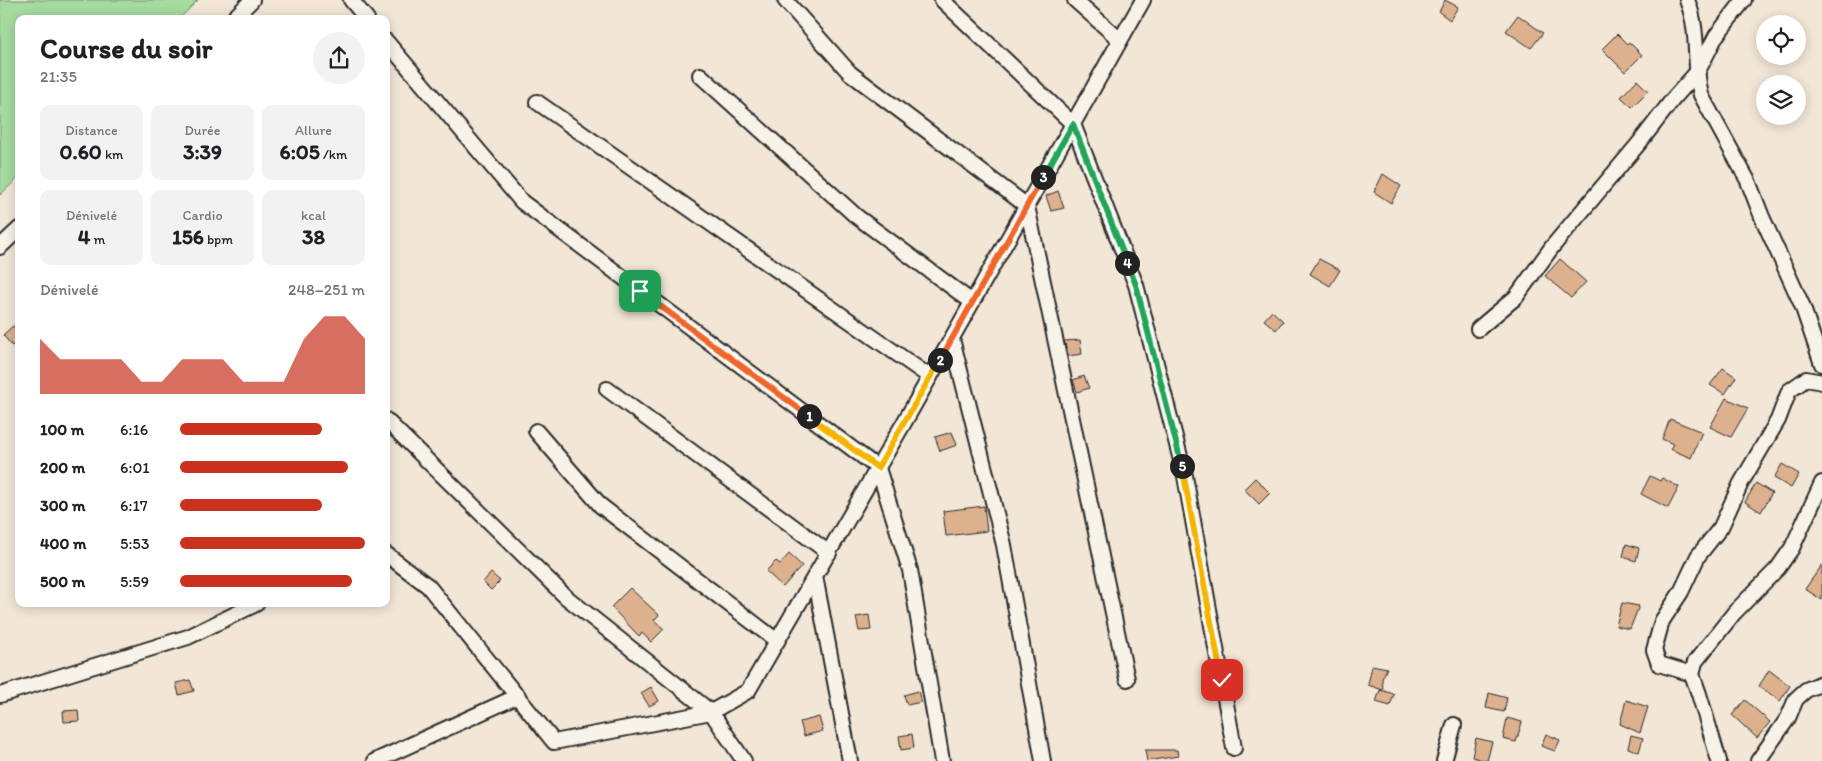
<!DOCTYPE html>
<html lang="fr">
<head>
<meta charset="utf-8">
<style>
  body { margin:0; font-family:Itim,sans-serif; background:#f2f2f2; color:#202124; height:100vh; display:flex; flex-direction:column; font-size:19px; white-space:nowrap }
  * { box-sizing:border-box; margin:0 }
  p { font-size:16px; color:#757577 }
  .icon { flex:none; width:28px; height:28px; fill:none; stroke:currentColor; stroke-width:2; stroke-linecap:round; stroke-linejoin:round }
  .map { position:relative; flex:1; overflow:hidden }
  .side { position:absolute; left:15px; top:15px; width:375px; height:592px; display:flex; flex-direction:column; background:#fff; border-radius:10px; box-shadow:0 2px 12px #0003 }
  .side>* { flex:none }
  .buttons { position:absolute; left:1756px; top:15px; display:grid; gap:10px }
  .buttons a { display:grid; place-items:center; width:50px; height:50px; border-radius:50%; background:#fff; box-shadow:0 2px 12px #0003; font-size:25px }
  .pin { position:absolute; display:grid; place-items:center; width:42px; height:42px; color:#fff; margin:-21px; border-radius:10px; box-shadow:0 2px 8px #0006 }
  .km { position:absolute; width:25px; height:25px; margin:-12px; border-radius:50%; background:#222; color:#fff; font-size:14px; line-height:25px; text-align:center }
  .round { display:grid; place-items:center; flex:none; width:52px; height:52px; border-radius:26px; background:#f2f2f2 }
  .head { display:flex; align-items:center; justify-content:space-between; height:85px; padding:0 25px }
  h1 { font-size:28px; font-weight:700; line-height:38px }
  .stats { display:grid; grid-template-columns:repeat(3,1fr); gap:8px; height:85px; padding:5px 25px }
  .stats div { display:grid; align-content:center; border-radius:10px; background:#f2f2f2; text-align:center }
  .stats b { font-size:21px; font-weight:700 }
  .stats small { font-size:14px; font-weight:400 }
  .stats p { font-size:14px }
  .chart { height:140px; padding:10px 25px }
  .chart p { display:flex; justify-content:space-between }
  .chart svg { width:100%; height:90px; margin-top:5px; fill:#c8321e; opacity:.7 }
  ul { padding:0 25px; list-style:none; font-size:16px }
  li { display:grid; grid-template-columns:80px 60px 1fr; align-items:center; height:38px }
  li i { height:12px; border-radius:6px; background:#c8321e }
  .map>svg:first-child { display:block }
  .green { fill:#a4db9e; stroke:#688364 }
  .building { fill:#ddb18e; stroke:#2b2b2b }
  .lines { fill:none; stroke-linecap:round; stroke-linejoin:round }
  .minor-casing { stroke:#2b2b2b; stroke-width:18 }
  .minor { stroke:#f7f3e8; stroke-width:14 }
  .split-1-casing { stroke:#fff; stroke-width:10 }
  .split-2-casing { stroke:#fff; stroke-width:10 }
  .split-3-casing { stroke:#fff; stroke-width:10 }
  .split-4-casing { stroke:#fff; stroke-width:10 }
  .split-5-casing { stroke:#fff; stroke-width:10 }
  .split-6-casing { stroke:#fff; stroke-width:10 }
  .split-1 { stroke:#f0652b; stroke-width:6 }
  .split-2 { stroke:#f5b400; stroke-width:6 }
  .split-3 { stroke:#f0652b; stroke-width:6 }
  .split-4 { stroke:#22a559; stroke-width:6 }
  .split-5 { stroke:#22a559; stroke-width:6 }
  .split-6 { stroke:#f5b400; stroke-width:6 }
</style>
</head>
<body>
<div class="map">
<svg width="1822" height="761" viewBox="0 0 1822 761">
  <rect width="100%" height="100%" fill="#f2e6d6"/>
  <filter id="ink" filterUnits="userSpaceOnUse"><feTurbulence type="fractalNoise" baseFrequency=".02" numOctaves="2"/><feDisplacementMap in="SourceGraphic" scale="10" xChannelSelector="R" yChannelSelector="G"/><feConvolveMatrix kernelMatrix="1 2 1 2 8 2 1 2 1" color-interpolation-filters="sRGB"/></filter>
  <g filter="url(#ink)">
    <polygon class="green" points="0,0 198,0 179,19 19,19 19,177 0,195"/>
    <g class="building">
      <polygon points="1445,0 1458,7 1450,20 1439,12"/>
      <polygon points="1518,15 1543,33 1531,48 1506,31"/>
      <polygon points="1617,34 1627,44 1629,42 1642,55 1625,72 1602,49"/>
      <polygon points="1637,80 1648,91 1632,107 1621,97"/>
      <polygon points="1383,174 1401,186 1391,203 1374,192"/>
      <polygon points="1058,191 1064,208 1051,211 1046,196"/>
      <polygon points="1319,259 1340,270 1330,286 1310,274"/>
      <polygon points="1560,259 1586,282 1571,298 1545,276"/>
      <polygon points="1272,311 1283,321 1276,330 1264,320"/>
      <polygon points="13,326 19,333 19,340 12,346 3,335"/>
      <polygon points="1080,340 1082,354 1068,356 1064,341"/>
      <polygon points="1723,368 1736,377 1725,394 1710,385"/>
      <polygon points="1084,376 1089,388 1077,392 1073,380"/>
      <polygon points="1726,398 1748,408 1731,437 1710,427"/>
      <polygon points="1670,419 1702,432 1691,458 1670,449 1673,444 1662,439"/>
      <polygon points="952,432 957,445 940,451 935,437"/>
      <polygon points="1782,464 1799,474 1791,488 1774,478"/>
      <polygon points="1650,476 1660,481 1662,478 1679,487 1668,508 1641,494"/>
      <polygon points="1255,478 1270,493 1259,504 1244,489"/>
      <polygon points="1756,483 1772,493 1761,512 1745,502"/>
      <polygon points="984,506 987,531 946,536 943,511"/>
      <polygon points="1626,544 1639,548 1636,561 1623,557"/>
      <polygon points="789,554 802,566 783,587 766,571 776,561 780,564"/>
      <polygon points="1822,565 1822,600 1805,589"/>
      <polygon points="491,573 500,581 491,590 483,582"/>
      <polygon points="630,588 659,615 654,620 664,629 651,642 642,633 639,636 611,607"/>
      <polygon points="1622,603 1639,606 1630,629 1616,626"/>
      <polygon points="869,615 871,630 859,631 856,617"/>
      <polygon points="1372,665 1387,668 1382,679 1383,690 1368,685"/>
      <polygon points="1769,670 1790,686 1780,701 1759,686"/>
      <polygon points="190,680 194,691 179,695 176,683"/>
      <polygon points="651,687 659,701 649,706 641,693"/>
      <polygon points="1380,690 1394,694 1390,706 1376,702"/>
      <polygon points="918,691 921,702 907,705 904,695"/>
      <polygon points="1489,693 1507,698 1504,712 1486,708"/>
      <polygon points="1626,700 1648,707 1640,733 1620,724"/>
      <polygon points="1745,700 1770,722 1757,738 1732,715"/>
      <polygon points="78,710 79,721 64,722 63,711"/>
      <polygon points="819,717 823,731 804,736 800,722"/>
      <polygon points="1507,718 1522,722 1516,742 1503,739"/>
      <polygon points="912,734 914,748 901,750 899,736"/>
      <polygon points="1546,734 1560,740 1555,751 1541,746"/>
      <polygon points="1631,735 1643,738 1639,752 1628,748"/>
      <polygon points="1476,738 1492,742 1487,761 1472,757"/>
      <polygon points="1145,750 1177,750 1178,756 1147,761"/>
    </g>
    <g class="lines">
      <g class="minor-casing">
        <g id="minor">
          <polyline points="351,0 367,19"/>
          <polyline points="785,0 850,73 1027,206 1127,679"/>
          <polyline points="942,0 1073,124 1136,285 1185,476 1234,748"/>
          <polyline points="1075,0 1120,40"/>
          <path d="M1687 0C1700 32 1693 63 1701 95L1748 181 1762 217 1802 305 1822 364"/>
          <polyline points="233,19 252,0"/>
          <polyline points="386,41 522,202 878,468 910,570 942,761"/>
          <polyline points="700,75 856,216 972,302"/>
          <polyline points="537,102 930,377"/>
          <polyline points="0,247 19,229"/>
          <polyline points="1478,329 1516,297 1552,247 1640,142 1673,99 1698,71 1716,36 1744,0"/>
          <polyline points="952,339 1004,545 1043,761"/>
          <polyline points="607,389 829,553"/>
          <polyline points="386,420 566,597 711,712 744,761"/>
          <polyline points="536,431 601,506 777,641"/>
          <polyline points="386,554 428,586 554,742 711,712 748,691 905,421 1143,0"/>
          <polyline points="815,576 850,761"/>
          <polyline points="1692,674 1659,664 1654,650 1662,621 1681,592 1698,556 1721,527 1741,483 1778,420 1789,391 1806,379 1822,382"/>
          <polyline points="0,695 188,637 256,604"/>
          <polyline points="375,761 518,696"/>
          <polyline points="1444,761 1454,725"/>
          <polyline points="1719,761 1699,694 1692,674 1695,662 1734,613 1778,568 1792,548 1822,483"/>
          <polyline points="1758,761 1788,718 1796,699 1806,690 1822,683"/>
        </g>
      </g>
      <use href="#minor" class="minor"/>
    </g>
  </g>
  <g class="lines" filter="url(#ink)">
    <g class="split-1-casing">
      <polyline id="split-1" points="640,291 809,416"/>
    </g>
    <g class="split-2-casing">
      <polyline id="split-2" points="809,416 878,468 940,360"/>
    </g>
    <g class="split-3-casing">
      <polyline id="split-3" points="940,360 1043,177"/>
    </g>
    <g class="split-4-casing">
      <polyline id="split-4" points="1043,177 1073,124 1127,263"/>
    </g>
    <g class="split-5-casing">
      <polyline id="split-5" points="1127,263 1136,285 1182,466"/>
    </g>
    <g class="split-6-casing">
      <polyline id="split-6" points="1182,466 1222,680"/>
    </g>
    <use href="#split-1" class="split-1"/>
    <use href="#split-2" class="split-2"/>
    <use href="#split-3" class="split-3"/>
    <use href="#split-4" class="split-4"/>
    <use href="#split-5" class="split-5"/>
    <use href="#split-6" class="split-6"/>
  </g>
</svg>
<div class="buttons">
<a><svg class="icon" aria-label="locate" viewBox="0 0 24 24"><circle cx="12" cy="12" r="6"/><path d="M12 2v4M12 18v4M2 12h4M18 12h4"/></svg></a>
<a><svg class="icon" aria-label="layers" viewBox="0 0 24 24"><path d="M12 4l9 5-9 5-9-5zM3 14l9 5 9-5"/></svg></a>
</div>
<div class="pin" style="left:640px;top:291px;background:#1e9e55"><svg class="icon" aria-label="arrive" viewBox="0 0 24 24"><path d="M6 21V4h12l-3 4 3 4H6"/></svg></div>
<div class="pin" style="left:1222px;top:680px;background:#d93025"><svg class="icon" aria-label="check" viewBox="0 0 24 24"><path d="M5 12l5 5 9-10"/></svg></div>
<b class="km" style="left:809px;top:416px">1</b>
<b class="km" style="left:940px;top:360px">2</b>
<b class="km" style="left:1043px;top:177px">3</b>
<b class="km" style="left:1127px;top:263px">4</b>
<b class="km" style="left:1182px;top:466px">5</b>
<section class="side">
<div class="head"><div><h1>Course du soir</h1><p>21:35</p></div><a class="round"><svg class="icon" aria-label="share" viewBox="0 0 24 24"><path d="M12 15V3M7 8l5-5 5 5M5 13v7h14v-7"/></svg></a></div>
<div class="stats">
<div><p>Distance</p><b>0.60<small> km</small></b></div>
<div><p>Durée</p><b>3:39</b></div>
<div><p>Allure</p><b>6:05<small> /km</small></b></div>
</div>
<div class="stats">
<div><p>Dénivelé</p><b>4<small> m</small></b></div>
<div><p>Cardio</p><b>156<small> bpm</small></b></div>
<div><p>kcal</p><b>38</b></div>
</div>
<div class="chart"><p><span>Dénivelé</span>248–251 m</p>
<svg viewBox="0 0 160 44" preserveAspectRatio="none"><path d="M0 44V17L10 27L20 27L30 27L40 27L50 38L60 38L70 27L80 27L90 27L100 38L110 38L120 38L130 17L140 6L150 6L160 17V44z"/></svg>
</div>
<ul>
<li><b>100 m</b>6:16<i style="width:77%"></i></li>
<li><b>200 m</b>6:01<i style="width:91%"></i></li>
<li><b>300 m</b>6:17<i style="width:77%"></i></li>
<li><b>400 m</b>5:53<i style="width:100%"></i></li>
<li><b>500 m</b>5:59<i style="width:93%"></i></li>
</ul>
</section>
</div>
</body>
</html>
